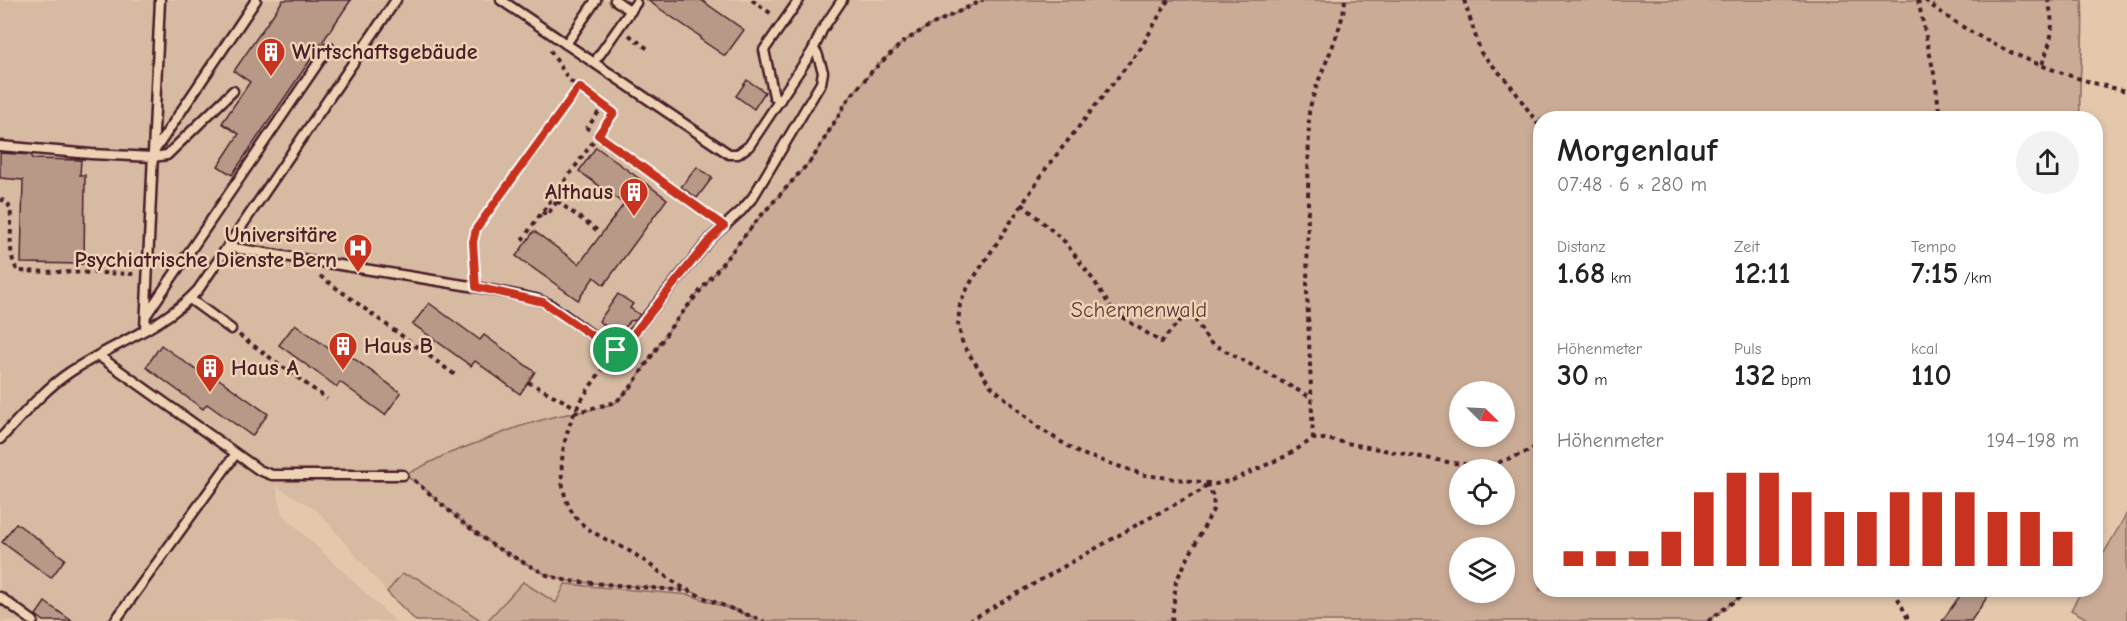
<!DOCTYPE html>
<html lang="de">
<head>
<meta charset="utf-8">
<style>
  body { margin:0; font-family:"Comic Neue",sans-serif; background:#f2f2f2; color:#222; height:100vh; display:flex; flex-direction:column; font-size:22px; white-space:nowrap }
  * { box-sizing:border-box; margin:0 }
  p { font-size:20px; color:#767676 }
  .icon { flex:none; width:33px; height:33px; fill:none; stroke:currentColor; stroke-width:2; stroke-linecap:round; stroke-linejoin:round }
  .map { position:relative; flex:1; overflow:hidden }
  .drawer { position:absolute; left:1533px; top:111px; width:570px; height:486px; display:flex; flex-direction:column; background:#fff; border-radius:24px; box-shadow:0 3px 9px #0003 }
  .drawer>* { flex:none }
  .needle { width:39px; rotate:114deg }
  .fabs { position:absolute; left:1449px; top:381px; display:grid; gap:12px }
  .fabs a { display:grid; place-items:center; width:66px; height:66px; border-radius:50%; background:#fff; box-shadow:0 3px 9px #0003; font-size:30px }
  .pin { position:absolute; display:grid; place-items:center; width:51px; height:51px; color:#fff; margin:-26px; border:3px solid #fff; border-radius:50%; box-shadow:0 2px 6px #0007 }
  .round { display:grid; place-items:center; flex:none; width:63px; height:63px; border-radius:32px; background:#f2f2f2 }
  .overview { display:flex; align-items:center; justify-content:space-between; height:102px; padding:0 24px }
  h1 { font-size:33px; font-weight:700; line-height:45px }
  .metrics { display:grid; grid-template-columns:repeat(3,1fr); gap:9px; height:102px; padding:6px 24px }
  .metrics div { display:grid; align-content:center }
  .metrics b { font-size:30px; font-weight:700 }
  .metrics small { font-size:16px; font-weight:400 }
  .metrics p { font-size:16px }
  .chart { height:168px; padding:12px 24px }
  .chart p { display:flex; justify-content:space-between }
  .chart svg { width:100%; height:108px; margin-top:6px; stroke:#c8321e; stroke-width:6 }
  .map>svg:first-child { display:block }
  .built { fill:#d6baa1 }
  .green { fill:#caac96; stroke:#8a6660; stroke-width:1.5; fill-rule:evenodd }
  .building { fill:#b89988; stroke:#4a1f2b; stroke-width:1.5 }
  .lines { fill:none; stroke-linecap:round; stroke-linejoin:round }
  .lane-casing { stroke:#4a1f2b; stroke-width:13 }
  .path { stroke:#4a1f2b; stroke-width:4; stroke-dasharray:4.5 4.5; stroke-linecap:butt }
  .lane { stroke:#edd3b4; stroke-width:8 }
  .route-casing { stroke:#fff; stroke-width:12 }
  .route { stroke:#c8321e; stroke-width:8 }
  .labels { text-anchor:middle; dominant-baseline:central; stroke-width:5; stroke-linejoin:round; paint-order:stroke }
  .poi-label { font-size:22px; font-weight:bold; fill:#4a1f2b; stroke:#edd3b4; text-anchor:start }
  .park-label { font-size:22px; fill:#643b40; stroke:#edd3b4 }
</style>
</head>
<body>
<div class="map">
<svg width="2127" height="621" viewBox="0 0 2127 621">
  <rect width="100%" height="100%" fill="#e3c8ac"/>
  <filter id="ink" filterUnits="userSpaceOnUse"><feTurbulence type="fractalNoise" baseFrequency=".0167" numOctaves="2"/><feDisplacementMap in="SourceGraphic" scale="12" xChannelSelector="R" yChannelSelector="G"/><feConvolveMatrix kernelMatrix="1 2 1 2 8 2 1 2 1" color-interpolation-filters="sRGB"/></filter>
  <g filter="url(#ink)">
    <polygon class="built" points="0,0 983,0 929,26 822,143 813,158 759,218 671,327 631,387 616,402 600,408 552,417 445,455 404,474 418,483 462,522 495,547 547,575 568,581 690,591 764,621 416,621 387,592 318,511 276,486 282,514 395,621 0,621"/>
    <g class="green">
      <path d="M983 0H2082C2085 40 2078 79 2080 118H1540V590H1749L1708 621H487L523 582 556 603 565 584 690 595 758 619 690 591 568 581 547 575 495 547 462 522 418 483 403 475 411 472 445 455 518 427 552 417 600 408 616 402 631 387 671 327 759 218 813 158 847 101 873 70 903 42 929 26ZM1460 392H1504V436H1460ZM1460 470H1504V514H1460ZM1460 548H1504V592H1460Z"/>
      <polygon points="2127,513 2127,621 2091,621 2071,610 2082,590 2096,590 2096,567"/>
      <polygon points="402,574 417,578 482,621 416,621 387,592"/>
    </g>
    <g class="building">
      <polygon points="283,0 351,0 232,175 218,166 239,134 222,123 250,82 234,71"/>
      <polygon points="647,0 701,0 744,30 725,56 700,39 701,37"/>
      <polygon points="747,80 765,92 754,109 736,96"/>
      <polygon points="596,147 667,199 604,285 594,277 578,300 516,256 534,231 579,264 624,204 579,171"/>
      <polygon points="0,153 32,155 32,159 81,160 80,175 85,175 84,264 21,263 23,180 0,178"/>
      <polygon points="697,167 712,178 697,198 681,187"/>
      <polygon points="618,294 633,304 630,308 640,315 636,320 630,321 619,336 599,321"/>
      <polygon points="429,303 480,340 484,335 535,372 520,394 475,361 471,366 413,324"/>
      <polygon points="295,324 346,361 349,355 401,393 385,415 340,382 337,387 279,345"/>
      <polygon points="161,345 213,382 216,377 268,414 252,436 207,404 203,409 146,367"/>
      <polygon points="16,523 65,559 51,578 2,542"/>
      <polygon points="1964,590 1992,590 1971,621 1942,621"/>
      <polygon points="45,602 72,621 44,621 36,615"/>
    </g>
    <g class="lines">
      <g class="lane-casing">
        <g id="lane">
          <polyline points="501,0 729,154 738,154 749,146 813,50 822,30 842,0"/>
          <polyline points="615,0 631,11"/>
          <polyline points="566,44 596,0"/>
          <polyline points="598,57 636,3"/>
          <polyline points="780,100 774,96 764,50 799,0"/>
          <polyline points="0,146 91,154 153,157 167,155 233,91"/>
          <polyline points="153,153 256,0"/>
          <polyline points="228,247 476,287 536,299 549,304 610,348 619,349 626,342 711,238 741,211 753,197 821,83 823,72 817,53 813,50"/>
          <polyline points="190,299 231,329"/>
          <polyline points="147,314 329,47"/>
          <polyline points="145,329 160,0"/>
          <polyline points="99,356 259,470 272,475 403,475"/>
          <path d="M0 439C22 416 43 390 70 372 112 344 163 328 198 290L396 0"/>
          <polyline points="0,597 33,621"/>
          <polyline points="115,621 235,455"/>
        </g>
      </g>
      <g class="path">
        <polyline points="752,0 773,15"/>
        <polyline points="1168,0 1141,48 1047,167 969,285 960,304 958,324 963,345 990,385 1039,428 1079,453 1145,475 1216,484 1233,480 1286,456 1313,439 1325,439 1453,463 1476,465 1497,463 1527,452 1540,444"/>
        <polyline points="1464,0 1481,53 1509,83 1540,127"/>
        <polyline points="1918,0 1935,78 1940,118"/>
        <path d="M1925 0C1976 43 2062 78 2127 91"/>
        <polyline points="629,35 648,49"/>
        <path d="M2042 64C2052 39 2055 28 2048 0"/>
        <polyline points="604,105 587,128 714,219"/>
        <polyline points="679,194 684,189"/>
        <path d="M0 199C2 200 6 202 8 204 16 216 4 252 18 271L137 274"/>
        <polyline points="557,201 598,231"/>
        <polyline points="1022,204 1065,242 1094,281 1114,312 1161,342 1189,310 1209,342 1312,398"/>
        <polyline points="542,212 547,215 567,188 562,184"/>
        <polyline points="522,240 614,113 569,80 550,50"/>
        <polyline points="475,274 473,242 476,229 579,87"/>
        <polyline points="320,276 458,377"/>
        <polyline points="239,335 327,399"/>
        <path d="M609 360C597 377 583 395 574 414 560 445 553 495 580 522 594 536 614 542 631 552 651 564 670 582 692 592 715 603 740 612 764 621"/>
        <polyline points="528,382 577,408"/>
        <polyline points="574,413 616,402 631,387 671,327 759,218 813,158 847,101 873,70 903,42 929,26 983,0"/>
        <path d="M1313 439 1307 291 1309 112C1317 73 1341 40 1345 0"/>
        <polyline points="414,480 462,522 495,547 547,575 568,581 689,591"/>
        <polyline points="1894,590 1909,621"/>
        <polyline points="969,621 1140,523 1204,489 1206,482"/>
        <polyline points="1172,621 1176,581 1214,508 1213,496 1206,483"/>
        <polyline points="1708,621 1749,590"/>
      </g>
      <use href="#lane" class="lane"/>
    </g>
  </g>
  <g class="lines" filter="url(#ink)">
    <g class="route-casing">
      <polygon id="route" points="579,87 614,113 598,135 724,226 711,238 627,342 616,350 610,348 543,302 476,287 473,242 476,229"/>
    </g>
    <use href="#route" class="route"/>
  </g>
  <defs>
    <g id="building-pin" transform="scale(1.5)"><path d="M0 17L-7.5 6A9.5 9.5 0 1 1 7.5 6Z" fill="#c8321e" stroke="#edd3b4"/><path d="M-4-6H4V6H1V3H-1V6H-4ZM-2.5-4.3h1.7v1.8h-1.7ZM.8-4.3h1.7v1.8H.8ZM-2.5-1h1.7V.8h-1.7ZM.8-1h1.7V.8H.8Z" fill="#fff"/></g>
    <g id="hospital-pin" transform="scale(1.5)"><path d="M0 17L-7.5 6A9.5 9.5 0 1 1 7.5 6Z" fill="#c8321e" stroke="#edd3b4"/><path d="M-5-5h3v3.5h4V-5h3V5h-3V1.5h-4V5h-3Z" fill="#fff"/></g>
  </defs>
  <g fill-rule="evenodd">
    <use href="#building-pin" x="271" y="52"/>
    <use href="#building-pin" x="634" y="192"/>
    <use href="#hospital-pin" x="358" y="248"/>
    <use href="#building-pin" x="343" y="346"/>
    <use href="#building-pin" x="210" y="368"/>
  </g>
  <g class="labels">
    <g class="poi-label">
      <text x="292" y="52">Wirtschaftsgebäude</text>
      <text x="613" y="192" text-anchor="end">Althaus</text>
      <text x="337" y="235" text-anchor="end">Universitäre<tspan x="337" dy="25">Psychiatrische Dienste Bern</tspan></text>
      <text x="364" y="346">Haus B</text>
      <text x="231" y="368">Haus A</text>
    </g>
    <g class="park-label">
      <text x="1139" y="310">Schermenwald</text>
    </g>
  </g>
</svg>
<div class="fabs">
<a><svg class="needle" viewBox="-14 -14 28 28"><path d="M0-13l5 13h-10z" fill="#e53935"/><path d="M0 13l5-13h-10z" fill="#767676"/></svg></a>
<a><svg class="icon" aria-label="locate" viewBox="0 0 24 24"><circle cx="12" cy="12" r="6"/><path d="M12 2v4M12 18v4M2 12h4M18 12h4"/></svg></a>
<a><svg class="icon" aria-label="layers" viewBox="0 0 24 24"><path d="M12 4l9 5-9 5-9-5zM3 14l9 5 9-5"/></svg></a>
</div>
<div class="pin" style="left:616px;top:350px;background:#1e9e55"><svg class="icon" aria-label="arrive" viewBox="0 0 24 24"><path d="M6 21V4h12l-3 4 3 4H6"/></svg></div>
<section class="drawer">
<div class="overview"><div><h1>Morgenlauf</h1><p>07:48 · 6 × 280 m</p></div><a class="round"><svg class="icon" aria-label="share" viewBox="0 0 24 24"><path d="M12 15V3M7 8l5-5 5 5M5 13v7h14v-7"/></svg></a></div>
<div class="metrics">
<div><p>Distanz</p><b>1.68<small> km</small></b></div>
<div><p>Zeit</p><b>12:11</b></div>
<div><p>Tempo</p><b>7:15<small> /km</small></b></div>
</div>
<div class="metrics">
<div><p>Höhenmeter</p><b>30<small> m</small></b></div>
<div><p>Puls</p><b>132<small> bpm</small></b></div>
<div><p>kcal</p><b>110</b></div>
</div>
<div class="chart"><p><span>Höhenmeter</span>194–198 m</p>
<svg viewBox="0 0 160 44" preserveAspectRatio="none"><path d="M5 44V38M15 44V38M25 44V38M35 44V30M45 44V14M55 44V6M65 44V6M75 44V14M85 44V22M95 44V22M105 44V14M115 44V14M125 44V14M135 44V22M145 44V22M155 44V30"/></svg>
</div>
</section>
</div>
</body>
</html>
